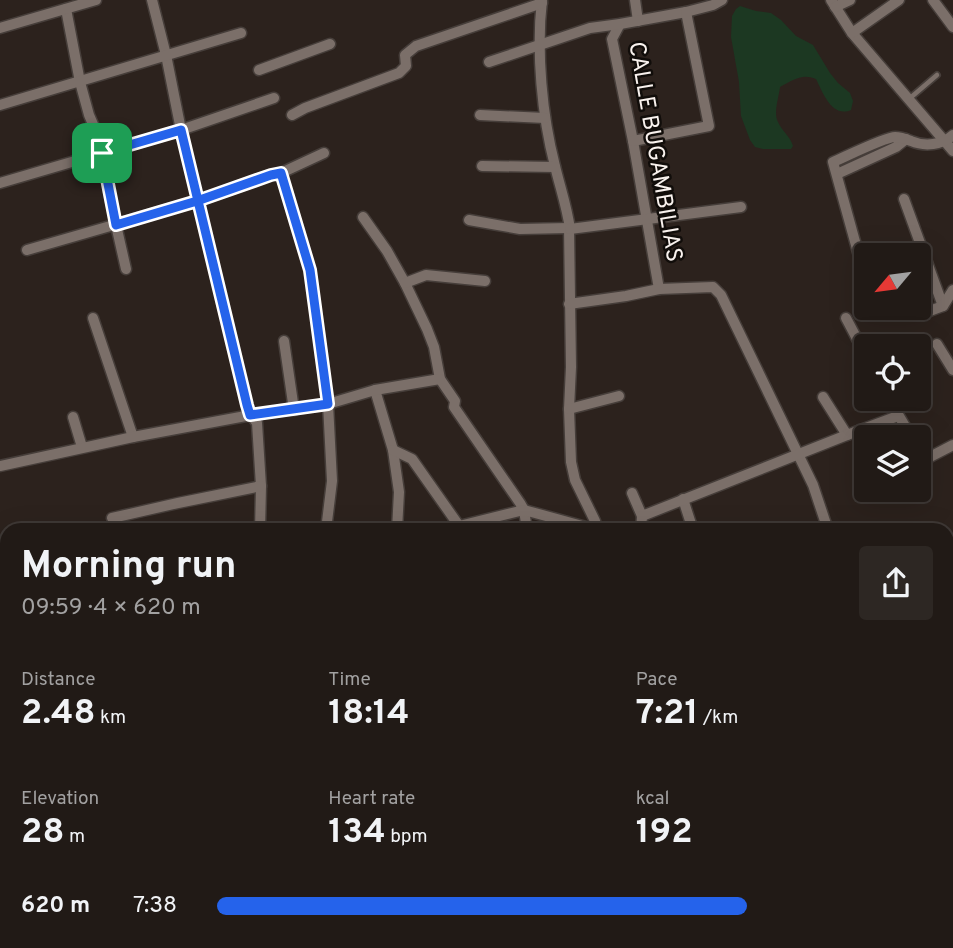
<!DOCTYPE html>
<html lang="en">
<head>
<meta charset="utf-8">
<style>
  body { margin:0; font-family:Overpass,sans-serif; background:#2d2723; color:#f1f3f6; height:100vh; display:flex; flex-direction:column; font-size:26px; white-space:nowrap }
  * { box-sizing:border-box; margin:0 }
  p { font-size:23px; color:#a2a1a1 }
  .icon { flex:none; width:38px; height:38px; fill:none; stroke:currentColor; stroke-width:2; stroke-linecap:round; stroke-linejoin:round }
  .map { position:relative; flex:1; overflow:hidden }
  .drawer { position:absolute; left:0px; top:523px; width:954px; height:425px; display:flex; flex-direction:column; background:#211a16; border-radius:21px 21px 0 0; box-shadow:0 7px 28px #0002,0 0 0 2px #3e3835 }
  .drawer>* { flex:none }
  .needle { width:46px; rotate:241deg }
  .fabs { position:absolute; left:854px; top:243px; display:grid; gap:14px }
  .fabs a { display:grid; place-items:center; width:77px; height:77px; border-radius:7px; background:#211a16; box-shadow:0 7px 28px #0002,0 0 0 2px #3e3835; font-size:35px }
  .pin { position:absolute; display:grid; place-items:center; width:60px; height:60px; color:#fff; margin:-30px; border-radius:14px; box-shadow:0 4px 10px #0006 }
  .round { display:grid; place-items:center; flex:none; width:74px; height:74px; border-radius:7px; background:#2d2723 }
  .summary { display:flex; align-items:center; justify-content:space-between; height:119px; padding:0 21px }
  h1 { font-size:38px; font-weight:700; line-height:52px }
  .metrics { display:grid; grid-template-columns:repeat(3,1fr); gap:10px; height:119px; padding:7px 21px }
  .metrics div { display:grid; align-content:center }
  .metrics b { font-size:35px; font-weight:700 }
  .metrics small { font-size:19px; font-weight:400 }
  .metrics p { font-size:19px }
  ul { padding:0 21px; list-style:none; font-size:23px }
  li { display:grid; grid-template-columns:112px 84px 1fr; align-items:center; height:52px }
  li i { height:18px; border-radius:9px; background:#2563eb }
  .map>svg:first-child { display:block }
  .green { fill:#1c3822 }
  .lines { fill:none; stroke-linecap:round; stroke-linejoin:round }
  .service-casing { stroke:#463e3a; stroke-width:8 }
  .minor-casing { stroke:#463e3a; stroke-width:13 }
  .primary-casing { stroke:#463e3a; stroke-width:18 }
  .service { stroke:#7b6f69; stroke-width:4.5 }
  .minor { stroke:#7b6f69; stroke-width:10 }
  .primary { stroke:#ae6854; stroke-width:14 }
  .route-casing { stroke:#fff; stroke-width:14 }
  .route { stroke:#2563eb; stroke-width:9 }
  .labels { text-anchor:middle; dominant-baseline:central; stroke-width:5; stroke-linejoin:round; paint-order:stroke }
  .street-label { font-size:23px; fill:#f9f2ee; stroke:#110d0a }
</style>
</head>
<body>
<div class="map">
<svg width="953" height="948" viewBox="0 0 953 948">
  <rect width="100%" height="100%" fill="#2c221d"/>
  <g class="green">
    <path d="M740 6 756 11 771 13 781 20 796 36 813 45 830 73 838 83 850 93 853 101 851 110C832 118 823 93 816 79 802 73 793 80 780 87 779 97 773 113 778 122 782 131 790 136 793 146L791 149H763L755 147 750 140 741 116 739 82 731 37 732 16 736 9Z"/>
    <polygon points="947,714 953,735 953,859 947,860"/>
  </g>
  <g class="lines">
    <g class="service-casing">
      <polyline id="service" points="909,99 937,75"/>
    </g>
    <g class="minor-casing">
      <g id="minor">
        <polyline points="152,0 166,55 181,130 247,405 251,415 257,423 261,486 260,530"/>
        <path d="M542 0C536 51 542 116 555 166 560 187 567 207 570 229L569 228 571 367 569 409 571 462 575 480 595 521 597 530"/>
        <polyline points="635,0 638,21"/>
        <polyline points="831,0 852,33 953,151"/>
        <polyline points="933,0 953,27"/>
        <polyline points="835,7 850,0"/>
        <polyline points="66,9 80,82 89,115 98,136 116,225 126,269"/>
        <polyline points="620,24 612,39 633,141 659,289"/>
        <polyline points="0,28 96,0"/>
        <polyline points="852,33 899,0"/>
        <polyline points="489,62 590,28 620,24 686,12 713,5 722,0"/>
        <polyline points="259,70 330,44"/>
        <polyline points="0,105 241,33"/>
        <polyline points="292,115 305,108 399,73 406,66 405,55 416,46 542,3"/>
        <polyline points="480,115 545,118"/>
        <polyline points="633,141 709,126 686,12"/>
        <polyline points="482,166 555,167"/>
        <polyline points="281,173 310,270 328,404 332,481 326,530"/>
        <polyline points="837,174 896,147 906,139"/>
        <polyline points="0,183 181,130 274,98"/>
        <polyline points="904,199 943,306"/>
        <polyline points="363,217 387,251 405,283 427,329 434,347 440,379 455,401 454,407 520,503 524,510 527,530"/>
        <polyline points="469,220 520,229 569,228"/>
        <polyline points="570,229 741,207"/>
        <polyline points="27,250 197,201 271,175 281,173 324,153"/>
        <path d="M859 256 833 162C845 157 885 137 895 137 901 137 906 139 911 141 925 147 942 145 953 135"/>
        <polyline points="405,283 426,275 485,281"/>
        <polyline points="569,304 626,296 659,289 713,287 721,295 813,485 828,530"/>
        <polyline points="927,312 943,306 953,290"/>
        <polyline points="93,318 133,437"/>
        <polyline points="846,318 866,356"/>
        <polyline points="284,341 294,410"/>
        <polyline points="937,344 953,370"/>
        <polyline points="375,390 393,450 399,492 397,530"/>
        <polyline points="823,397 847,435"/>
        <polyline points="889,399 912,438"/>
        <polyline points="569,409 619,396"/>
        <polyline points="73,417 82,447"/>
        <polyline points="919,447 926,459 953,445"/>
        <polyline points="393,450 412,459 462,530"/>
        <polyline points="0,466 133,437 251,415 328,404 375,390 440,379"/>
        <polyline points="632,493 642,516 641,530"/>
        <polyline points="683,499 693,530"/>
        <polyline points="642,516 847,435 898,416"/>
        <polyline points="112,518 178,503 261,486"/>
        <polyline points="443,530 524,510 597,530"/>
        <polyline points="947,706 953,721"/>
        <polyline points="947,869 953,866"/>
        <polyline points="144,948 145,942"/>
        <polyline points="215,948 216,942"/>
        <polyline points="291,948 291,942"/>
        <polyline points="365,948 366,942"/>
        <polyline points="440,948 441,942"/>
        <polyline points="483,948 497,942"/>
        <polyline points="836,948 836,942"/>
      </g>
    </g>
    <g class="primary-casing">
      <g id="primary">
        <polyline points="947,894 953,891"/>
        <polyline points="850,948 863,942"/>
      </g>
    </g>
    <use href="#service" class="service"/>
    <use href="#minor" class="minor"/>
    <use href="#primary" class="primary"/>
  </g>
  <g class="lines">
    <g class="route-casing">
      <polyline id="route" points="102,153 181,130 247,405 250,415 328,404 310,270 281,173 271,175 197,201 116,225 102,153"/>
    </g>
    <use href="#route" class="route"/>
  </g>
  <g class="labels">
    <g class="street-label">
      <text transform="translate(654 152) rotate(80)">CALLE BUGAMBILIAS</text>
    </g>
  </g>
</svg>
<div class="fabs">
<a><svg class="needle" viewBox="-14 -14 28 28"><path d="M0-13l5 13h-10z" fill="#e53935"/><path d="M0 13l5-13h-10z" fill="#a2a1a1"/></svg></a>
<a><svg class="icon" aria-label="locate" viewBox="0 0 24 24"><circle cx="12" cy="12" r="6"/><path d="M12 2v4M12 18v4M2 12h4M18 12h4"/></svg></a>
<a><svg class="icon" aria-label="layers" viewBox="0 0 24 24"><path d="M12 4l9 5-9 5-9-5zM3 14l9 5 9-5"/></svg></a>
</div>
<div class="pin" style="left:102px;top:153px;background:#1e9e55"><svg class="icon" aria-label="arrive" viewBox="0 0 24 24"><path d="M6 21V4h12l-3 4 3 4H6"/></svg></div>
<section class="drawer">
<div class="summary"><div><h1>Morning run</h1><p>09:59 · 4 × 620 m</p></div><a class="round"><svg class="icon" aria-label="share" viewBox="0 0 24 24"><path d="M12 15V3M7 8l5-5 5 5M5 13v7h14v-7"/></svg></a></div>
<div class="metrics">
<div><p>Distance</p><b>2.48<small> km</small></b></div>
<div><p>Time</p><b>18:14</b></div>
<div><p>Pace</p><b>7:21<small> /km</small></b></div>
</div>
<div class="metrics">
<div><p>Elevation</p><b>28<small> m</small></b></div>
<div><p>Heart rate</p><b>134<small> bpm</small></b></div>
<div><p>kcal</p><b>192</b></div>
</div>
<ul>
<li><b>620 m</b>7:38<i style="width:74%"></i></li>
</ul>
</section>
</div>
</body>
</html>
